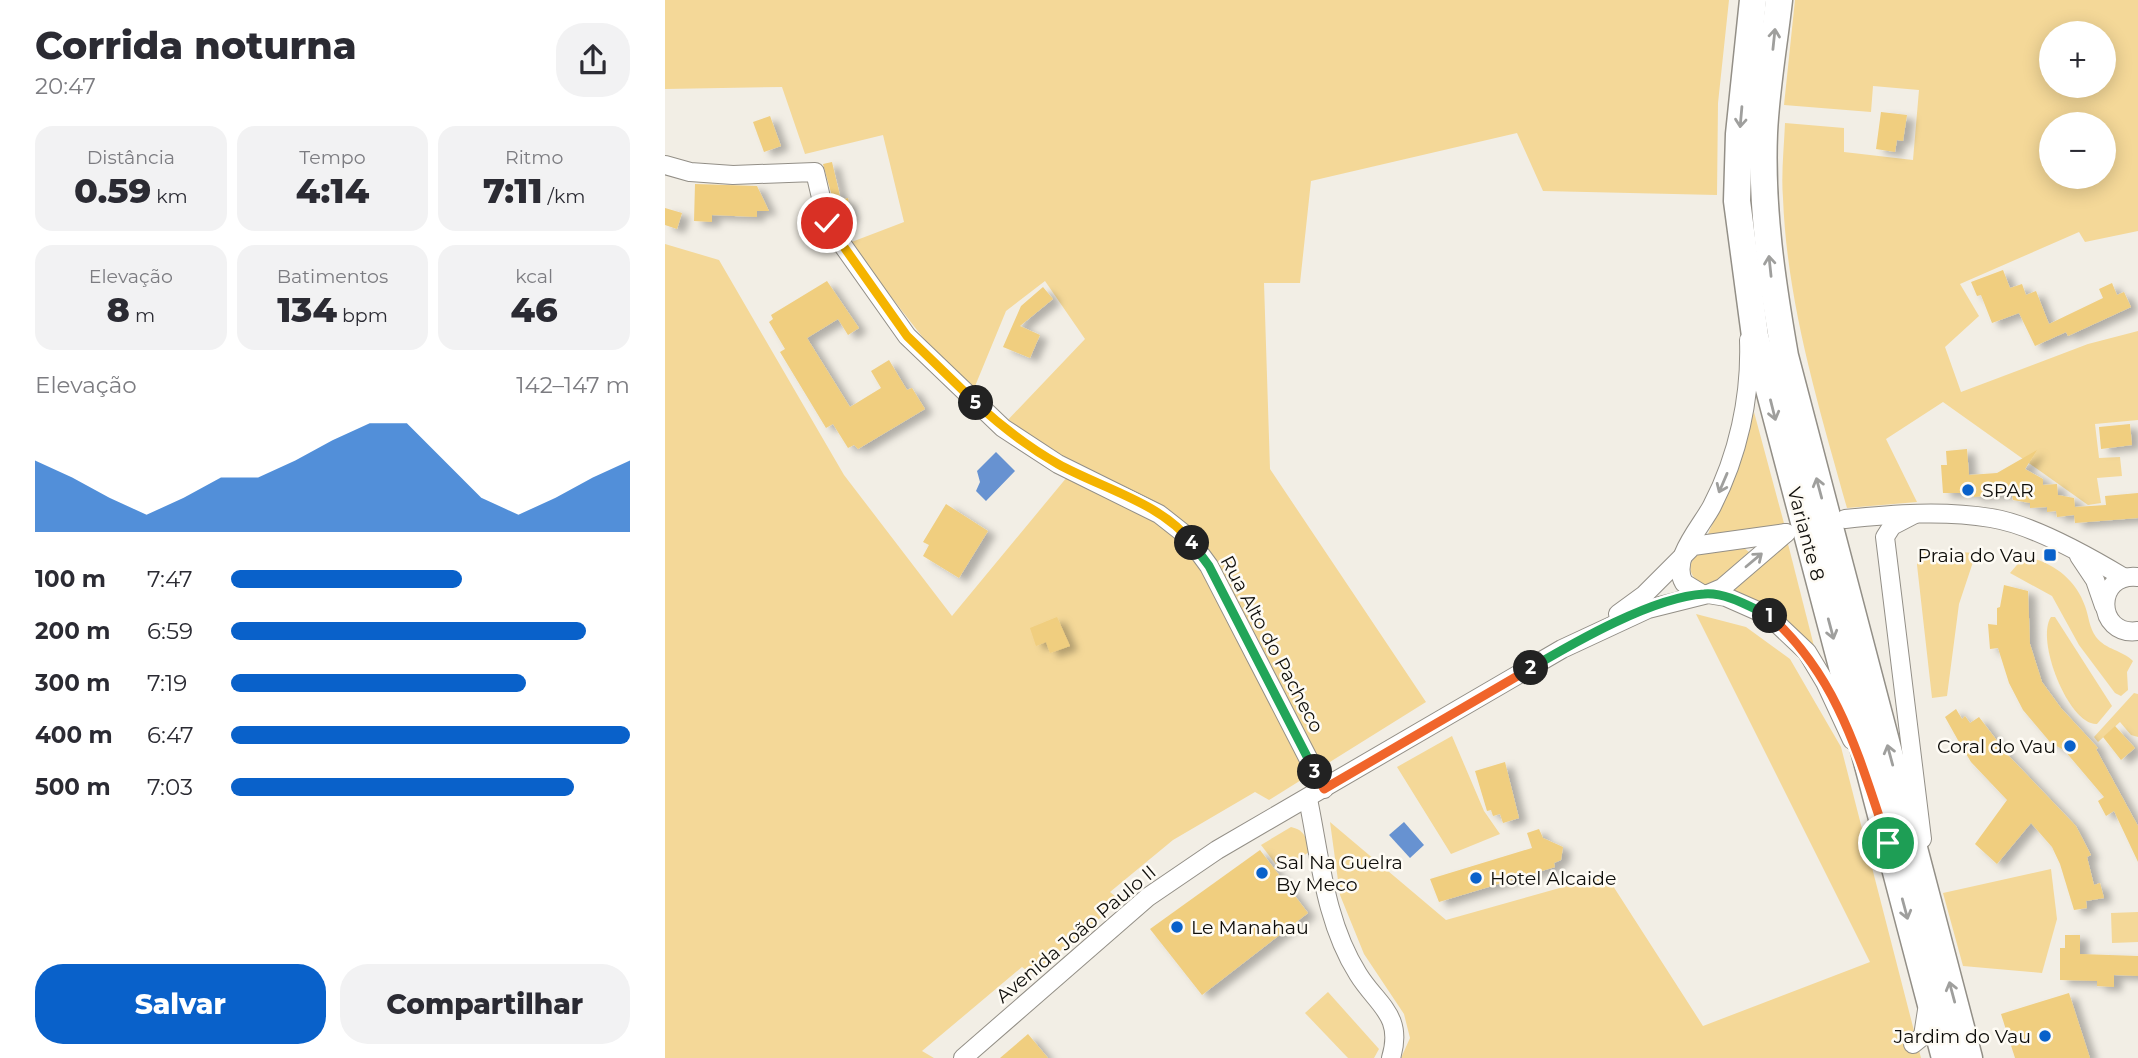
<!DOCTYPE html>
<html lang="pt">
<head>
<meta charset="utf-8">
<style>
  body { margin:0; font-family:Montserrat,sans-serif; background:#f2f2f3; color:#2b2b33; height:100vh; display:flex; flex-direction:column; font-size:26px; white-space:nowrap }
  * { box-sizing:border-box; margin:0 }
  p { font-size:23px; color:#7c7c81 }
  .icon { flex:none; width:38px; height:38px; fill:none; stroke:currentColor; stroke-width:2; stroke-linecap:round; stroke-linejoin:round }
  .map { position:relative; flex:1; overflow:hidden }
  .drawer { display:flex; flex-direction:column; background:#fff; width:665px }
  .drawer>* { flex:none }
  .fabs { position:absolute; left:1374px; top:21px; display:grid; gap:14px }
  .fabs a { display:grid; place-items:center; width:77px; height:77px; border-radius:50%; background:#fff; box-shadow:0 4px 18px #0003; font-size:35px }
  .pin { position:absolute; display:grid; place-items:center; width:60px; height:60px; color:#fff; margin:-30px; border:4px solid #fff; border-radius:50%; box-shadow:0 2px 7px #0007 }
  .km { position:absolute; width:35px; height:35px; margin:-18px; border-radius:50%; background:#222; color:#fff; font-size:19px; line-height:35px; text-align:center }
  .round { display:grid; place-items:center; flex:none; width:74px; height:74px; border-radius:28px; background:#f2f2f3 }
  .overview { display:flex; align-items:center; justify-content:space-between; height:119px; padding:0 35px }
  h1 { font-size:38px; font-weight:800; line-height:52px }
  .stats { display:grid; grid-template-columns:repeat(3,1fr); gap:10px; height:119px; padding:7px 35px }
  .stats div { display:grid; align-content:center; border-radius:18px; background:#f2f2f3; text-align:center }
  .stats b { font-size:35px; font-weight:800 }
  .stats small { font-size:19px; font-weight:400 }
  .stats p { font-size:19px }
  .chart { height:196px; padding:14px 35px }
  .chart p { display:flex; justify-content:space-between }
  .chart svg { width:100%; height:126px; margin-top:7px; fill:#0961ca; opacity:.7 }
  .button { display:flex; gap:14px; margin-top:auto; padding:14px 35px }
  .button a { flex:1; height:80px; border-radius:28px; background:#0961ca; color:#fff; font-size:28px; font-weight:800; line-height:80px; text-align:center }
  .button a+a { background:#f2f2f3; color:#2b2b33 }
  ul { padding:0 35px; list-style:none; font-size:23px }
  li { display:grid; grid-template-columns:112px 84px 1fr; align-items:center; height:52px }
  li i { height:18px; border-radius:9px; background:#0961ca }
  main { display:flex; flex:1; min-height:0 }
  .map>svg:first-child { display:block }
  .green { fill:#f4d898; fill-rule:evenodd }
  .water { fill:#6792d1 }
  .building { fill:#f0ce7f; filter:url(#shadow) }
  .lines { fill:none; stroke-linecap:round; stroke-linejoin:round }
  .minor-casing { stroke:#938f87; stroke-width:20 }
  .secondary-casing { stroke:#938f87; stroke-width:29 }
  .minor { stroke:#fff; stroke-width:18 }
  .secondary { stroke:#fff; stroke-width:26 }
  .oneway { stroke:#9f9f9d }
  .split-1-casing { stroke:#fff; stroke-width:14 }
  .split-2-casing { stroke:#fff; stroke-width:14 }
  .split-3-casing { stroke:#fff; stroke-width:14 }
  .split-4-casing { stroke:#fff; stroke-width:14 }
  .split-5-casing { stroke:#fff; stroke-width:14 }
  .split-6-casing { stroke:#fff; stroke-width:14 }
  .split-1 { stroke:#f0652b; stroke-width:9 }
  .split-2 { stroke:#22a559; stroke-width:9 }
  .split-3 { stroke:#f0652b; stroke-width:9 }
  .split-4 { stroke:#22a559; stroke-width:9 }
  .split-5 { stroke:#f5b400; stroke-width:9 }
  .split-6 { stroke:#f5b400; stroke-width:9 }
  .poi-dot { fill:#0961ca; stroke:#fefbf4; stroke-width:2.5 }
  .labels { text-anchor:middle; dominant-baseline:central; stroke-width:5; stroke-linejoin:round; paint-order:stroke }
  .poi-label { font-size:19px; fill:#0f0e0b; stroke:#fefbf4; text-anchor:start }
  .street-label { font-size:19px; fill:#0f0e0b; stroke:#fefbf4 }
</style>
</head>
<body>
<main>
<section class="drawer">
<div class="overview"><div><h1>Corrida noturna</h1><p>20:47</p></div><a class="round"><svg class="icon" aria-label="share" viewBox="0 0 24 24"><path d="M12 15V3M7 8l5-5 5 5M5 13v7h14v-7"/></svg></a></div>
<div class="stats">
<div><p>Distância</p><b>0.59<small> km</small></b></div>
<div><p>Tempo</p><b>4:14</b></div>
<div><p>Ritmo</p><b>7:11<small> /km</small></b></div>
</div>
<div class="stats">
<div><p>Elevação</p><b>8<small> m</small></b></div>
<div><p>Batimentos</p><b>134<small> bpm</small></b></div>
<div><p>kcal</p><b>46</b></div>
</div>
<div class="chart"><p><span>Elevação</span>142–147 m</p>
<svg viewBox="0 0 160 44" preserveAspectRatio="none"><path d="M0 44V19L10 25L20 32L30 38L40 32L50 25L60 25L70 19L80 12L90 6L100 6L110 19L120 32L130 38L140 32L150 25L160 19V44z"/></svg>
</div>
<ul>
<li><b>100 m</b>7:47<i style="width:58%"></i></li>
<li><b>200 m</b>6:59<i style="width:89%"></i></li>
<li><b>300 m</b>7:19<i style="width:74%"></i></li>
<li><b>400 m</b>6:47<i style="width:100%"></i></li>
<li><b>500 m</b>7:03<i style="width:86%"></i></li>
</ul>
<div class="button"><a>Salvar</a><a>Compartilhar</a></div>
</section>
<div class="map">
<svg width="1473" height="1058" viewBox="0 0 1473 1058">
  <defs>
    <filter id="shadow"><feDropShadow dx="8" dy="4.5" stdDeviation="3.5" flood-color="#0004"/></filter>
  </defs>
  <rect width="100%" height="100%" fill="#f2eee5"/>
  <g class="green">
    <polygon points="0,0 1064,0 1053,103 1052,195 878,191 852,133 646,181 635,283 599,283 605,469 761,702 604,800 590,792 508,840 445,892 456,901 367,974 357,967 257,1051 269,1058 0,1058 0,244 54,260 179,475 287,616 412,465 339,424 420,339 380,281 341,311 308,391 277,362 184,243 239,222 218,135 140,154 117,87 0,89"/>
    <path d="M1130 0H1473V231L1420 242 1414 232 1295 284 1314 316 1280 347 1296 392 1423 344 1473 331V420L1430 424 1434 458 1455 457 1457 476 1432 478 1436 503 1423 505 1278 402 1221 439 1252 502 1182 508C1154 407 1122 304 1118 198 1116 174 1119 148 1120 123L1179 128V152L1248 160 1254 90 1208 86 1206 112 1119 105ZM1386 33H1438V86H1386ZM1386 124H1438V177H1386Z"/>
    <polygon points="1089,412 1120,527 1043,534 1071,470"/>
    <polygon points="1122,540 1150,650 1062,591"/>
    <path d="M1079 548 1084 552 1050 582 1040 586C1026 579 1019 566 1033 554Z"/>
    <polygon points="1258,550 1311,553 1294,604 1282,696 1267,698 1252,565 1253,555"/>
    <path d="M1363 557C1389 563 1411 580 1420 606 1424 617 1424 627 1431 637 1441 650 1457 650 1468 661L1462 672 1463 690 1456 696 1450 693 1414 645 1387 596 1345 573 1357 559Z"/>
    <polygon points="1031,614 1081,627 1125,659 1176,747 1256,1058 736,1058 745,1038 739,1014 699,954 675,895 665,822 781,920 941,875 1038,1026 1205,962"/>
    <path d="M1386 617H1390L1447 706 1432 724C1404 726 1370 640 1386 617Z"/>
    <polygon points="1469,693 1473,694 1473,737 1466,735 1455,722 1433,742 1429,737"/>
    <polygon points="787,736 819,811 835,834 786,854 732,767"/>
    <path d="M626 827C640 830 642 839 644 852L616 871 596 845Z"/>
    <polygon points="1386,869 1392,919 1377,973 1298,966 1278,893"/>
    <polygon points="1473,912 1473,942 1447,943 1446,913"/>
    <polygon points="663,992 714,1049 709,1058 683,1058 640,1013"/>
  </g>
  <g class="water">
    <polygon points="331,452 350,471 321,501 311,491 315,482 312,471"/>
    <polygon points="739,822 759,845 745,858 724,835"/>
  </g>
  <g class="building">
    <polygon points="1216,112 1242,115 1238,141 1232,140 1230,152 1211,149"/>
    <polygon points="105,116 116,146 99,152 88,122"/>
    <polygon points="167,162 176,200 183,198 187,217 173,218 158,164"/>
    <polygon points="30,184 92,186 104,211 92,211 92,217 47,215 47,222 29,221"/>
    <polygon points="0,208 17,213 12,229 0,225"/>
    <polygon points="1338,270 1345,288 1357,284 1361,295 1371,291 1384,324 1438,298 1434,289 1447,283 1452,295 1459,292 1466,307 1403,336 1401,332 1370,346 1354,313 1327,323 1316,295 1312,296 1306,282"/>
    <polygon points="162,281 194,328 183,335 173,319 142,338 185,407 216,388 206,371 224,360 242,390 247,388 260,409 193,449 189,445 183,448 168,424 161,428 115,352 120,349 104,322 108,319 106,315"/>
    <polygon points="378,287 388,299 355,326 375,335 365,358 338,347 356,306"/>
    <polygon points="1465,424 1467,445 1436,449 1434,427"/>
    <polygon points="1302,449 1304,475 1332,473 1372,450 1360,469 1378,479 1378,485 1392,484 1393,495 1409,498 1410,507 1441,505 1440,496 1473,493 1473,518 1410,523 1409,515 1392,517 1391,511 1382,512 1382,507 1365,508 1365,503 1348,500 1347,494 1309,497 1308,493 1278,493 1276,465 1282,465 1281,451"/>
    <polygon points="281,504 323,531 294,578 258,556 264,545 258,542"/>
    <polygon points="1339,585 1363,591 1365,644 1377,682 1396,708 1433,748 1431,749 1473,826 1473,862 1449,811 1441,816 1433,801 1439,797 1400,751 1385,742 1358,710 1344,683 1333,648 1325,649 1323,624 1332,625 1332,608 1335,607"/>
    <polygon points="392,617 405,646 385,653 381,642 371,646 365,628"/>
    <polygon points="1291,709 1297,719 1300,716 1305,723 1314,717 1343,755 1411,826 1426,855 1422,857 1429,885 1435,883 1439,898 1421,901 1422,908 1409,910 1395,864 1387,847 1366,823 1332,864 1310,844 1342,800 1306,762 1294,742 1280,717"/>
    <polygon points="1450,726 1470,748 1456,760 1438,737"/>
    <polygon points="840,762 854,818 838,823 835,814 828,816 826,810 822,811 810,771"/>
    <polygon points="874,829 878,838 898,847 896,860 889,863 890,867 774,902 765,879 867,848 862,833"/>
    <polygon points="595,850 643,913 537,995 485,929"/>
    <polygon points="1400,935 1415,935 1415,954 1473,956 1473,976 1449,975 1449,987 1432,986 1432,981 1395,980 1395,948 1400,948"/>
    <polygon points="1404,993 1425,1058 1350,1058 1336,1014"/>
    <polygon points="363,1034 383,1058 335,1058"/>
  </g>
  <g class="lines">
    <g class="minor-casing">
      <g id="minor">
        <polyline points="0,165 25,172 68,175 150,172 162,223 242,336 338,428 393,464 494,514 522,536 544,566 659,789"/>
        <polyline points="1250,514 1227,526 1220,537 1257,839"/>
        <path d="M1180 519C1228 514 1278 510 1326 518 1365 524 1423 556 1458 577"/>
        <polyline points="1414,556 1430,580 1439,606"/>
        <path d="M1473 577C1429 572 1430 637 1473 631"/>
        <path d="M1037 594 1019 583C1005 559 1036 527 1047 506 1073 456 1086 397 1084 340"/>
        <polyline points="1043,594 1057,588 1121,533"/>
        <polyline points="953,614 979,595 1028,546 1121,533"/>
        <path d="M643 799C655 857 660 922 693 974 712 1005 739 1015 726 1058"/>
        <polyline points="1248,1044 1258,1036 1262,1010"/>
        <polyline points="298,1058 483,897 552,850 897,649 983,609 1043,594 1061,597 1104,616 1142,652 1160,682 1187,740"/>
      </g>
    </g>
    <g class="secondary-casing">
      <g id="secondary">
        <polyline points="1088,0 1074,134 1072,201 1090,336 1280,1058"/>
        <path d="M1114 0C1109 44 1101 89 1099 133 1096 208 1107 282 1120 356L1304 1058"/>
      </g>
    </g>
    <use href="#minor" class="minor"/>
    <use href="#secondary" class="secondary"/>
  </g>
  <defs><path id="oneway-shaft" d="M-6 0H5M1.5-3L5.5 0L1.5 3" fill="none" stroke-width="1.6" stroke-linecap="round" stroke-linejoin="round" transform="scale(1.75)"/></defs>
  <g class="oneway">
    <use href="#oneway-shaft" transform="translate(1109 39) rotate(-84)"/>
    <use href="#oneway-shaft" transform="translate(1076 117) rotate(95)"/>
    <use href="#oneway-shaft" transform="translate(1105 266) rotate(-96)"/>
    <use href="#oneway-shaft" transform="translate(1108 410) rotate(76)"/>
    <use href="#oneway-shaft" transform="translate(1058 483) rotate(113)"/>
    <use href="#oneway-shaft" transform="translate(1154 488) rotate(-105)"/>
    <use href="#oneway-shaft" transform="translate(1089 560) rotate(-40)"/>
    <use href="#oneway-shaft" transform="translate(1166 629) rotate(75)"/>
    <use href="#oneway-shaft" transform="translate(1225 755) rotate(-105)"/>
    <use href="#oneway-shaft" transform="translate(1240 909) rotate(75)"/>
    <use href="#oneway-shaft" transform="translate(1287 992) rotate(-105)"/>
  </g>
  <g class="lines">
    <g class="split-1-casing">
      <path id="split-1" d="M1105 616C1174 678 1194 758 1223 843"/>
    </g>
    <g class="split-2-casing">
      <path id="split-2" d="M866 668C910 642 988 597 1039 594 1061 592 1085 607 1105 616"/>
    </g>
    <g class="split-3-casing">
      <polyline id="split-3" points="650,772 659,789 866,668"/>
    </g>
    <g class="split-4-casing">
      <polyline id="split-4" points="527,543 544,566 650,772"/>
    </g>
    <g class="split-5-casing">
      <path id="split-5" d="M311 403C336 426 363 447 393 464 436 488 497 503 527 543"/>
    </g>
    <g class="split-6-casing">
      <polyline id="split-6" points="162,223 242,336 311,403"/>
    </g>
    <use href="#split-1" class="split-1"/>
    <use href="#split-2" class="split-2"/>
    <use href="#split-3" class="split-3"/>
    <use href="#split-4" class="split-4"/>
    <use href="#split-5" class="split-5"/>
    <use href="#split-6" class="split-6"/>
  </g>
  <g class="poi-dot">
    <circle cx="1303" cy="490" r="7"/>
    <rect x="1378" y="548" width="14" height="14" rx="3.5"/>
    <circle cx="1405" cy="746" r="7"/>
    <circle cx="597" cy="873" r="7"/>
    <circle cx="811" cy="878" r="7"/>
    <circle cx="512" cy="927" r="7"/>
    <circle cx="1380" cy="1036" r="7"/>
  </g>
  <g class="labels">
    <g class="poi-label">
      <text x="1317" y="490">SPAR</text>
      <text x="1371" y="555" text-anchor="end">Praia do Vau</text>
      <text x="1391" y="746" text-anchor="end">Coral do Vau</text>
      <text x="611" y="862">Sal Na Guelra<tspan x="611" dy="22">By Meco</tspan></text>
      <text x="825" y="878">Hotel Alcaide</text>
      <text x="526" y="927">Le Manahau</text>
      <text x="1366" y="1036" text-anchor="end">Jardim do Vau</text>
    </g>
    <g class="street-label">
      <text transform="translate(1141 534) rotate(75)">Variante 8</text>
      <text transform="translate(607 644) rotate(62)">Rua Alto do Pacheco</text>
      <text transform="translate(411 934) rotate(-40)">Avenida João Paulo II</text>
    </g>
  </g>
</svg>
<div class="fabs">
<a>+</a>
<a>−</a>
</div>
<div class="pin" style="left:1223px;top:843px;background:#1e9e55"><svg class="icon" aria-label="arrive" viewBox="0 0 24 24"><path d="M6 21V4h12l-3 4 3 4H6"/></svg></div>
<div class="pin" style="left:162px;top:223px;background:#d93025"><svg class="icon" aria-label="check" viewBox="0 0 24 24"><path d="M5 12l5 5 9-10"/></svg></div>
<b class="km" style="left:1105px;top:616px">1</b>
<b class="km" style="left:866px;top:668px">2</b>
<b class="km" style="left:650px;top:772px">3</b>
<b class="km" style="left:527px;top:543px">4</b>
<b class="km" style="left:311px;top:403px">5</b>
</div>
</main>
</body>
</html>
